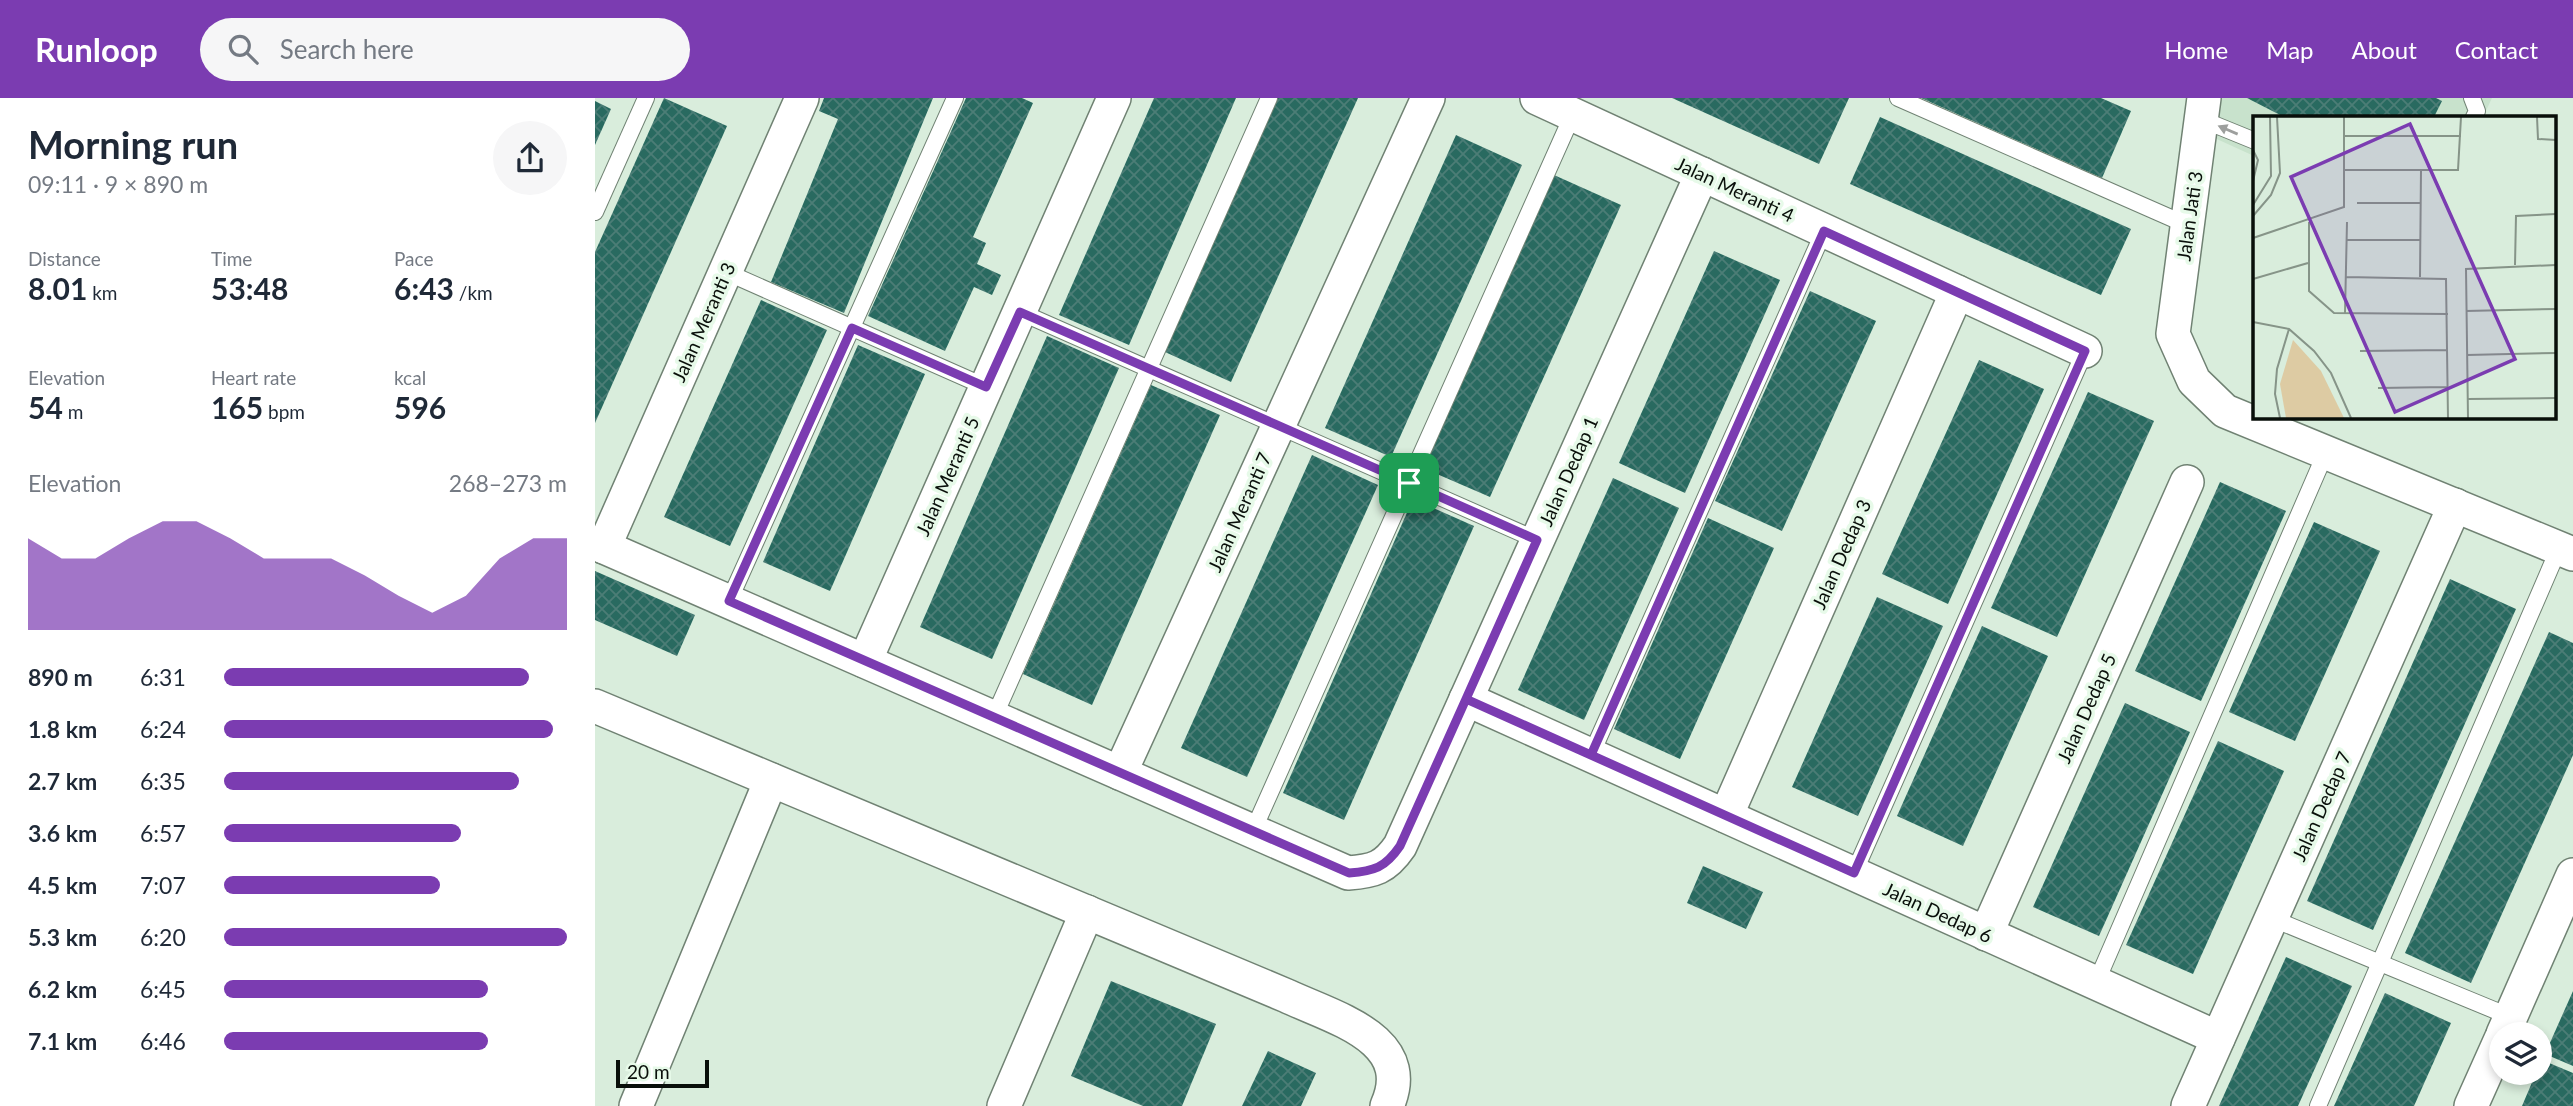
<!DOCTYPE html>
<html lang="en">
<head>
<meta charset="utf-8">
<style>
  body { margin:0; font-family:Lato,sans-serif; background:#f6f6f7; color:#1f2937; height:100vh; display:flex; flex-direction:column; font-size:26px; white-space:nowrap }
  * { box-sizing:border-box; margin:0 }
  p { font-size:23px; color:#747a83 }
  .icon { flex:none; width:38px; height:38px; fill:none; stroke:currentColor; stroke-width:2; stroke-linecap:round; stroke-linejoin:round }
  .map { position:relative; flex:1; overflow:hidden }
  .panel { display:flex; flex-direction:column; background:#fff; width:595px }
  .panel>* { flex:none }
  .controls { position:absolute; left:1894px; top:924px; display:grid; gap:14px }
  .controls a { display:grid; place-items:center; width:63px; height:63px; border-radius:50%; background:#fff; box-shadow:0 4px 10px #0003; font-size:35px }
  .scale { position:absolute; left:21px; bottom:18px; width:93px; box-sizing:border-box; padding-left:7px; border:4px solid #090f0a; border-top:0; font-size:19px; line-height:24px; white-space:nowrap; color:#090f0a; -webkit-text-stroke:5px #e7fae9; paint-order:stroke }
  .pin { position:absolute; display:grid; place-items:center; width:60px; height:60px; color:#fff; margin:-30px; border-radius:14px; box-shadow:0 4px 10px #0006 }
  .round { display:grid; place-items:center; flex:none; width:74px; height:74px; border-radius:37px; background:#f6f6f7 }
  .headline { display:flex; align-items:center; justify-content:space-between; height:119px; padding:0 28px }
  h1 { font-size:38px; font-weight:700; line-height:52px }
  .stats { display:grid; grid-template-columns:repeat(3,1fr); gap:10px; height:119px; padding:7px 28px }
  .stats div { display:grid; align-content:center }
  .stats b { font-size:30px; font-weight:700 }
  .stats small { font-size:19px; font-weight:400 }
  .stats p { font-size:19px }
  .chart { height:196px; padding:14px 28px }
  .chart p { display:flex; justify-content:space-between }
  .chart svg { width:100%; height:126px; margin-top:7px; fill:#7b3cb1; opacity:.7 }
  ul { padding:0 28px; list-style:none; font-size:23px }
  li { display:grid; grid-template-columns:112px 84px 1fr; align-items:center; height:52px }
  li i { height:18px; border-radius:9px; background:#7b3cb1 }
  header { display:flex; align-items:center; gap:42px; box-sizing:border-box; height:98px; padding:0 35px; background:#7b3cb1; color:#fff }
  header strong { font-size:33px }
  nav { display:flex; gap:38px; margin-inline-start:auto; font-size:24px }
  .search { width:490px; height:63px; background:#f6f6f7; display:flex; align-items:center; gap:18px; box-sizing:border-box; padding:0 24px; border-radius:38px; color:#747a83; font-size:26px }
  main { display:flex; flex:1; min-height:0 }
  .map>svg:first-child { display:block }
  .built { fill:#c8e2cc }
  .building { fill:url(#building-cross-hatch) }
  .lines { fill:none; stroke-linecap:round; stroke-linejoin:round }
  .service-casing { stroke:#708273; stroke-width:18 }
  .minor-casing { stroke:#708273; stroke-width:36 }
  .service { stroke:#fff; stroke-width:16 }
  .minor { stroke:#fff; stroke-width:33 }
  .oneway { fill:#9d9f9d }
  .route-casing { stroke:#fff; stroke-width:14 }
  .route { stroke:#7b3cb1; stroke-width:9 }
  .labels { text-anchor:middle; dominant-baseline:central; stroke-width:7; stroke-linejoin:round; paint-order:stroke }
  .street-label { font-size:19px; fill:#090f0a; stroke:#e7fae9 }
  .inset-road { fill:none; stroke:#869488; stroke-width:2 }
  .view { fill:#7b3cb1; fill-opacity:0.15; stroke:#7b3cb1; stroke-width:3.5 }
  .inset-edge { fill:none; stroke:#090f0a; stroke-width:3.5 }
</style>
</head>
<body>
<header>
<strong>Runloop</strong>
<div class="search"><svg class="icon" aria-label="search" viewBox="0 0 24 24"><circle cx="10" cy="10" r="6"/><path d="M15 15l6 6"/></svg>Search here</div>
<nav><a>Home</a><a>Map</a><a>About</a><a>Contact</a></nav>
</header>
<main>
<section class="panel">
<div class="headline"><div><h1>Morning run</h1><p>09:11 · 9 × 890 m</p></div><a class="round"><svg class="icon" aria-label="share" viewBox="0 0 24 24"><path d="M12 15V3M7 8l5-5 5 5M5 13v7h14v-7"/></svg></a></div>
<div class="stats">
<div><p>Distance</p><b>8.01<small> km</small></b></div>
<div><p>Time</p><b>53:48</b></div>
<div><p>Pace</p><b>6:43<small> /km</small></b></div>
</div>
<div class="stats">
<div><p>Elevation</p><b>54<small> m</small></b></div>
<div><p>Heart rate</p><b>165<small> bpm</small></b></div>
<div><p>kcal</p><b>596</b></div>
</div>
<div class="chart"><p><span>Elevation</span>268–273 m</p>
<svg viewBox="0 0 160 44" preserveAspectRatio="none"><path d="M0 44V12L10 19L20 19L30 12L40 6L50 6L60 12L70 19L80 19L90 19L100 25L110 32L120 38L130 32L140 19L150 12L160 12V44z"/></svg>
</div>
<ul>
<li><b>890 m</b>6:31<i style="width:89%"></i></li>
<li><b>1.8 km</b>6:24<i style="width:96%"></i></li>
<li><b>2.7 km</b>6:35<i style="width:86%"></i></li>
<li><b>3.6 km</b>6:57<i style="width:69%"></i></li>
<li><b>4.5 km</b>7:07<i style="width:63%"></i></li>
<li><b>5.3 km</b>6:20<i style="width:100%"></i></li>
<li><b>6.2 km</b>6:45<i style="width:77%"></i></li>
<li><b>7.1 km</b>6:46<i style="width:77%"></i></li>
</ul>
</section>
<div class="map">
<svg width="1978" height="1008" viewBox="0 0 1978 1008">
  <defs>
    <pattern id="building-cross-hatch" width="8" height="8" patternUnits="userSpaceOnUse" patternTransform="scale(1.75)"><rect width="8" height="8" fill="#296a60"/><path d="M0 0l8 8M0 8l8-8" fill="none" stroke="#4c7d76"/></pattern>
  </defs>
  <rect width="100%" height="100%" fill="#d9eddc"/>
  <polygon class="built" points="1622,0 1897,0 1888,19 1660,19 1659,58 1613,37"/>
  <g class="building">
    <polygon points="69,0 132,28 0,325 0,154"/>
    <polygon points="229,0 338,0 249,215 176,184 243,21 224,13"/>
    <polygon points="371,0 427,0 438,5 378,139 391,145 382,166 406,177 397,197 379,189 350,253 273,218"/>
    <polygon points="559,0 641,0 534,247 464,217"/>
    <polygon points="683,0 763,0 636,284 570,254"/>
    <polygon points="1077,0 1254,0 1224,66"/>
    <polygon points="1326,0 1506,0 1536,13 1507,80"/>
    <polygon points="1652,0 1841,0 1847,3 1839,19 1689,19"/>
    <polygon points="0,3 16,11 0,47"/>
    <polygon points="1285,19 1536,131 1506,197 1255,86"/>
    <polygon points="861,37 927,67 796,359 730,330"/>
    <polygon points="959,77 1026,107 895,399 828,370"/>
    <polygon points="1119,153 1185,182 1090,395 1024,365"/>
    <polygon points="1215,193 1281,223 1187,433 1120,403"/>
    <polygon points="166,202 232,232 135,448 69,419"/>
    <polygon points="452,238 524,270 397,561 325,529"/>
    <polygon points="263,247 330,276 235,493 168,464"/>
    <polygon points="1384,262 1449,291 1353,506 1287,476"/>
    <polygon points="556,287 625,317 497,607 428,576"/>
    <polygon points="1493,294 1559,323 1462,539 1396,510"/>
    <polygon points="717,357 783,387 652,679 586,650"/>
    <polygon points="1018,380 1084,410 989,622 923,592"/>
    <polygon points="1625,384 1691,413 1606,603 1540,573"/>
    <polygon points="818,401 879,428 749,722 688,695"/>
    <polygon points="1113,420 1179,450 1085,661 1019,631"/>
    <polygon points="1719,424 1785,453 1700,643 1634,614"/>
    <polygon points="0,473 100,517 82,558 0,522"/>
    <polygon points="1855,481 1921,511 1778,832 1712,803"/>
    <polygon points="1282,499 1348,528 1263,718 1197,689"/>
    <polygon points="1387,528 1453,558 1368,748 1302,718"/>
    <polygon points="1954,534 1978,545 1978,657 1876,885 1810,855"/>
    <polygon points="1530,605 1595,634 1504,838 1438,809"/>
    <polygon points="1623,643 1689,673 1598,876 1531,847"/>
    <polygon points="1108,768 1168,794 1151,831 1092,805"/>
    <polygon points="1691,859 1757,888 1703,1008 1624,1008"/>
    <polygon points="516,883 621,926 587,1008 548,1008 476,978"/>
    <polygon points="1978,893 1978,968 1950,956"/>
    <polygon points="1790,895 1856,925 1819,1008 1739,1008"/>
    <polygon points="673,953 721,975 706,1008 647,1008"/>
    <polygon points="1947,962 1978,975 1978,1008 1927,1008 1941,975 1944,975"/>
  </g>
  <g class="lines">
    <g class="service-casing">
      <g id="service">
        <polyline points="1303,0 1592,127"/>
        <polyline points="1877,0 1882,13 1879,19"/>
        <polyline points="1606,21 1660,43"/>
        <polyline points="0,114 51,0"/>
        <polyline points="131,174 391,289"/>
        <polyline points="425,214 942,442"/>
        <polyline points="134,503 360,0"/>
        <polyline points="399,619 674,0"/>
        <polyline points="996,657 1229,133"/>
        <polyline points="658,733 978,16"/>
        <polyline points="1259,775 1490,253"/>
        <polyline points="1676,820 1916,919"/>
        <polyline points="1501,885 1731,354"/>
        <polyline points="1723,1008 1964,450"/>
      </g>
    </g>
    <g class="minor-casing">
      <g id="minor">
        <polyline points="942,0 1490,253"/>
        <polyline points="1609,0 1578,236 1599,283 1630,313 1978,456"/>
        <path d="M0 445 753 775C779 773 790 770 805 748L1107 76"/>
        <polyline points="9,449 207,0"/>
        <polyline points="270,563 519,0"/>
        <polyline points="871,601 1623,940"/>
        <path d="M0 608 692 898C739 920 822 941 792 1008"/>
        <polyline points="525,675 833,0"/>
        <polyline points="1131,718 1362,194"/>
        <polyline points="1391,836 1592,384"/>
        <polyline points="1908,936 1978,777"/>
        <polyline points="41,1008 176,682"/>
        <polyline points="409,1008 492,814"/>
        <polyline points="1593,1008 1860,407"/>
        <polyline points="1876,1008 1906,941"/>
      </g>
    </g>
    <use href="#service" class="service"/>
    <use href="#minor" class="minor"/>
  </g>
  <defs><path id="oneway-solid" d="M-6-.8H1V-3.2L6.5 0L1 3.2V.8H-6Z" transform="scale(1.75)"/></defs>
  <use class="oneway" href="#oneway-solid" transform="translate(1633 32) rotate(-157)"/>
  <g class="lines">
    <g class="route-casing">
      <path id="route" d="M814 385 425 214 391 289 257 230 134 503 754 775C779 773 790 770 805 748L871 601 1259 775 1490 253 1229 133 996 657 871 601 942 442 814 385"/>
    </g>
    <use href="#route" class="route"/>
  </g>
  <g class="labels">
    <g class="street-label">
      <text transform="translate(1140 91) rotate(25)">Jalan Meranti 4</text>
      <text transform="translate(1594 118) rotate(-82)">Jalan Jati 3</text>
      <text transform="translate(108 224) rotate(-66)">Jalan Meranti 3</text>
      <text transform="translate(973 373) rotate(-66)">Jalan Dedap 1</text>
      <text transform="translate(352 378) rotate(-66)">Jalan Meranti 5</text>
      <text transform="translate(644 414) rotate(-66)">Jalan Meranti 7</text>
      <text transform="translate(1246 456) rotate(-66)">Jalan Dedap 3</text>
      <text transform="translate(1491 610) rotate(-66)">Jalan Dedap 5</text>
      <text transform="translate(1726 708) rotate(-66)">Jalan Dedap 7</text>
      <text transform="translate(1343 814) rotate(25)">Jalan Dedap 6</text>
    </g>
  </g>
  <g transform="translate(1658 18)">
    <rect width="303" height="303" fill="#d9eddc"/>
    <path d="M40 224 68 255 91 302H33L27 268Z" fill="#ddcba3"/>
    <path class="inset-road" d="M284 1 285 23 303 24M91 20H208M0 34 5 44 0 65M92 54H205L208 1M104 87H168M0 89 18 60 17 1M0 100 18 79 27 57 24 1M56 106V175L81 197 195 198M0 122 91 91V1M93 124H168M262 149 263 100 303 98M93 161 193 163 195 302M167 161 168 54M0 163 55 147M213 195 303 193M92 197 94 106M0 206 36 213 61 235 78 257 98 302M107 235 195 234M214 239 303 237M125 272 195 271M215 283 303 282M27 302 22 278 24 253 36 213M215 302 213 153 303 149"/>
    <path class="view" d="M157 8 262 243 142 296 38 61Z"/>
    <rect width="303" height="303" class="inset-edge"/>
  </g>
</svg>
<div class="controls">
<a><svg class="icon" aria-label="layers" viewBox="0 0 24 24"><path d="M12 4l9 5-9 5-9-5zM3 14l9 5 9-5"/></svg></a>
</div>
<div class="scale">20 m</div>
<div class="pin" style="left:814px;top:385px;background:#1e9e55"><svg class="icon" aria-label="arrive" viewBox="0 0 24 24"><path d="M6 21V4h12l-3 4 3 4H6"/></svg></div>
</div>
</main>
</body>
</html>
